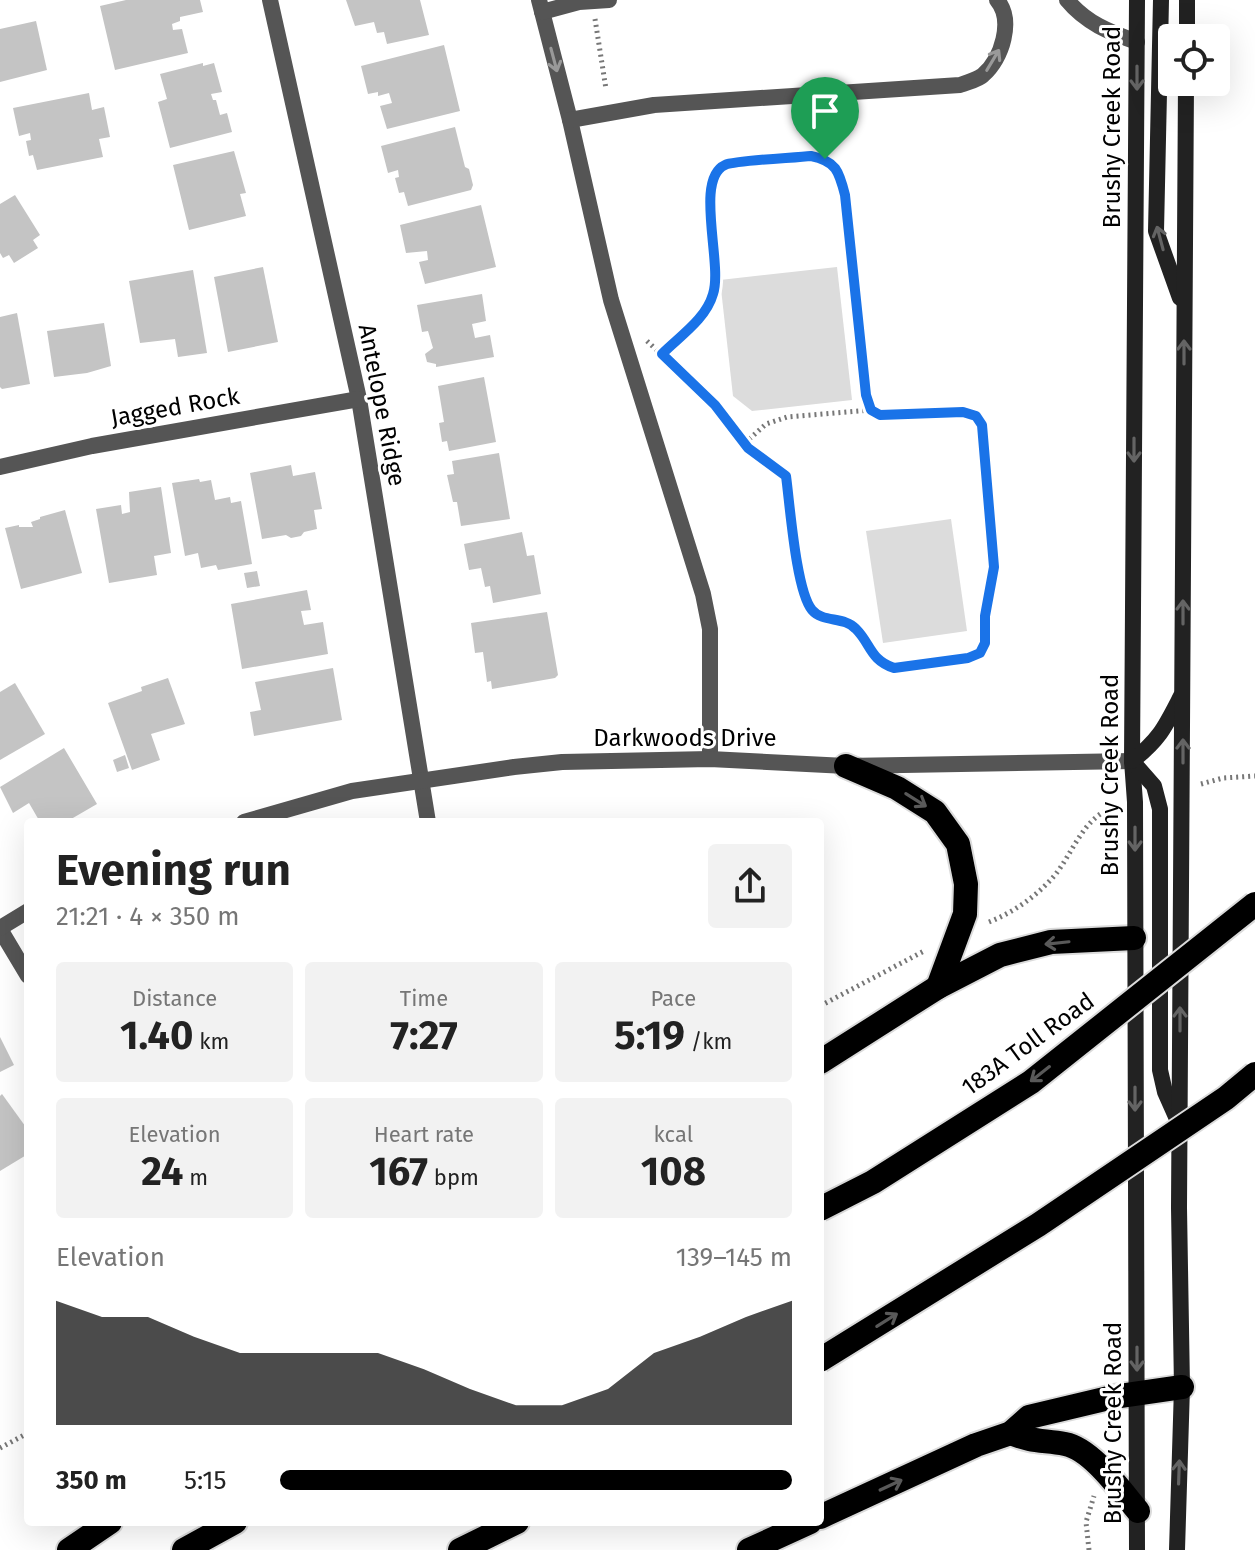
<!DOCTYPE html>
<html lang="en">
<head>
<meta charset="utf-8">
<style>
  body { margin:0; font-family:"Fira Sans",sans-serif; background:#f2f2f2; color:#222; height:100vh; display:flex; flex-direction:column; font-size:30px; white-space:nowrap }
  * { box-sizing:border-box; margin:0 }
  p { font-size:26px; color:#767676 }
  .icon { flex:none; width:44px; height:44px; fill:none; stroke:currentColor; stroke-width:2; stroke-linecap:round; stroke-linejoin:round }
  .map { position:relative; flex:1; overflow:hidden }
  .side { position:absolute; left:24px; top:818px; width:800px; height:708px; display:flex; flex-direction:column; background:#fff; border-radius:8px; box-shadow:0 8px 32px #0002 }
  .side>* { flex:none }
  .controls { position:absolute; left:1158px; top:24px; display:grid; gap:16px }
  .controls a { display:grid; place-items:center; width:72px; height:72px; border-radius:8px; background:#fff; box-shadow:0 8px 32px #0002; font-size:40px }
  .pin { position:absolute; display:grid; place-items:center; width:68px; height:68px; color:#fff; margin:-82px -34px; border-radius:50% 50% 50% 0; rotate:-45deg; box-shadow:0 0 8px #0007 }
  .pin .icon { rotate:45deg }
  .round { display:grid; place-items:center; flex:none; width:84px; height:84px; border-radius:8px; background:#f2f2f2 }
  .summary { display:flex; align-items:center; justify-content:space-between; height:136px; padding:0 32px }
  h1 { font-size:44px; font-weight:700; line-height:60px }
  .stats { display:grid; grid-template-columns:repeat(3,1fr); gap:12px; height:136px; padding:8px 32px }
  .stats div { display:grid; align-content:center; border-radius:8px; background:#f2f2f2; text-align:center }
  .stats b { font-size:40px; font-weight:700 }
  .stats small { font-size:22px; font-weight:400 }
  .stats p { font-size:22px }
  .chart { height:224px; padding:16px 32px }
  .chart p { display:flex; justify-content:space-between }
  .chart svg { width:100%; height:144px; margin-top:8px; fill:#000; opacity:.7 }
  ul { padding:0 32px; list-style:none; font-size:26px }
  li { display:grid; grid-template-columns:128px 96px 1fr; align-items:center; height:60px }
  li i { height:20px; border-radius:10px; background:#000 }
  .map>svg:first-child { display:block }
  .green { fill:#dcdcdc }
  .building { fill:#c4c4c4 }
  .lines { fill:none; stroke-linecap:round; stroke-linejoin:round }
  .motorway-casing { stroke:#dbdbdb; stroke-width:28 }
  .path { stroke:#777; stroke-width:5; stroke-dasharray:2 4; stroke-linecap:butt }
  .service { stroke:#555; stroke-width:16 }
  .minor { stroke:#555; stroke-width:16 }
  .tertiary { stroke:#555; stroke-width:16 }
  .secondary { stroke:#222; stroke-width:16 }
  .motorway { stroke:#000; stroke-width:24 }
  .motorway-bridge-casing { stroke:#dbdbdb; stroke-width:28; stroke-linecap:butt }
  .motorway-bridge { stroke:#000; stroke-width:24 }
  .oneway { stroke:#999 }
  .oneway2 { stroke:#646464 }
  .oneway3 { stroke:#595959 }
  .route-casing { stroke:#fff; stroke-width:16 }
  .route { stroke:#1a73e8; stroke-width:10 }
  .labels { text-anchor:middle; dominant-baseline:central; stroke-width:6; stroke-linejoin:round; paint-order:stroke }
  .street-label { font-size:24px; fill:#000; stroke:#fff }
</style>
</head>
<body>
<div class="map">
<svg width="1255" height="1550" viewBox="0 0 1255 1550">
  <rect width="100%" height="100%" fill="#fff"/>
  <g class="green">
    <polygon points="837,267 852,400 752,411 733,396 720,280"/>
    <polygon points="951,519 967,631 883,643 866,531"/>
  </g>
  <g class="building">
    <polygon points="126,0 200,0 203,12 180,17 180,21 172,24 173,30 182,29 188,53 115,70 100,6"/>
    <polygon points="346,0 420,0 429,35 387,44 384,32 377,33 374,22 355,26"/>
    <polygon points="36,21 47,70 0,82 0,29"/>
    <polygon points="444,45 460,111 387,129 380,106 392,103 389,93 378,96 378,92 368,94 361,66"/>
    <polygon points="203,63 203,66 214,63 222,92 211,94 213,100 216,100 220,115 227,113 232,132 170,148 158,102 167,99 160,74"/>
    <polygon points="89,93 92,110 104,107 110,137 99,139 103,157 37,170 33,155 29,156 26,141 31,140 30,133 19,136 13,108"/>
    <polygon points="455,127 465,167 469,169 473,185 471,190 408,206 404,192 399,193 395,178 399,177 398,170 388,173 381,146"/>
    <polygon points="234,151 246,193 240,194 246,216 189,230 173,165"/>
    <polygon points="15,195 40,235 33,240 38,248 14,263 9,255 3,258 0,253 0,204"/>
    <polygon points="481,205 496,267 425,284 419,262 428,260 427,251 406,253 400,225"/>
    <polygon points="263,267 278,342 228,352 214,277"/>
    <polygon points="193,270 207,353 178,357 175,339 140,343 129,281"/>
    <polygon points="482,294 486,321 472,324 475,338 490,335 494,357 436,367 436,364 427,362 425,354 433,348 428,331 422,332 417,305"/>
    <polygon points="17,313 30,384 2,389 0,387 0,317"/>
    <polygon points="104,323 111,366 87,373 54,377 47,331"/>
    <polygon points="484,377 496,442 449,451 447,441 442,442 439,423 444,422 438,386"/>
    <polygon points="499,453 510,519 461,526 457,502 453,502 447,475 454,474 452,461"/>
    <polygon points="291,465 293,476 315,472 322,509 314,510 317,529 304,532 301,536 291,538 286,535 262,539 250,473"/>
    <polygon points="199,479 200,482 211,480 215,500 230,497 231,503 241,501 252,564 218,570 216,565 201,568 198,553 185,556 172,483"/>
    <polygon points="161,487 171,553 154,556 157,575 109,583 96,509 121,505 122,514 130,512 129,492"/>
    <polygon points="65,510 82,573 21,589 5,528 19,525 19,527 33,527 31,522 40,519 40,517"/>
    <polygon points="522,532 527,556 534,555 541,594 493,603 490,586 485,587 481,568 469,570 464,544"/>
    <polygon points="257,571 260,586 247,588 244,573"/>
    <polygon points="307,590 311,610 301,611 304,625 323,622 328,654 242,669 231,604"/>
    <polygon points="547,612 558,675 555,678 492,689 491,681 487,682 483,652 475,653 471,623"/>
    <polygon points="333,668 342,720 254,736 250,712 261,710 255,682"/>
    <polygon points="168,678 185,724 151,734 160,760 132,770 108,703 142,691 141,687"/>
    <polygon points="15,683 45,734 0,760 0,692"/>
    <polygon points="64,748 97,804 66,822 40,822 29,803 13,813 0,787"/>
    <polygon points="125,755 129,768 117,772 113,760"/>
    <polygon points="0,1037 14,1065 0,1072"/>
    <polygon points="2,1094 28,1130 28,1154 0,1171 0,1096"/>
  </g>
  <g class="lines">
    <g class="motorway-casing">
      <g id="motorway">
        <polyline points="846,766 897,788 935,812 958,844 966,884 965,914 938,987"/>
        <polyline points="820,1062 938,987 1000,955 1051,942 1134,938"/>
        <path d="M1011 1433C1031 1442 1044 1440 1065 1444 1092 1449 1121 1491 1138 1511"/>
        <polyline points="820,1517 976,1445 1011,1433 1029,1417 1113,1397 1182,1387"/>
        <polyline points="69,1550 110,1522"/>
        <polyline points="184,1550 235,1522"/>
        <polyline points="460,1550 517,1522"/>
        <polyline points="749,1550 810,1522"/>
      </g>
    </g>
    <g class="path">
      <polyline points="595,19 606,89"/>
      <path d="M647 341 715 405 748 448 786 476C790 504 796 591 812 610 823 623 844 616 856 629 871 644 870 660 894 668L968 658 980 653 985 643V616L994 567 982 425 976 416 963 412 880 415 871 410 866 395 845 195C839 173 832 155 806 157 790 158 737 160 726 165 691 179 730 276 707 311 696 327 676 340 662 354"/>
      <polyline points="745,443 766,424 787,417 871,410"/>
      <polyline points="1201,784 1223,778 1255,776"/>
      <path d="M989 922C1014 912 1037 896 1055 875 1072 854 1084 817 1111 809"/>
      <polyline points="820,1006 926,950"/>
      <polyline points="0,1448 28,1433"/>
      <polyline points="1089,1550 1086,1522 1094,1496"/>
    </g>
    <g class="service">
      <polyline points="539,0 570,120 611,300 703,594 710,629 710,759"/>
      <path d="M1067 0C1086 23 1109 32 1137 42"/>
      <polyline points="542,12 579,2 609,0"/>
      <path d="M570 120 654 105 960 85C967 82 978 80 983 75 1002 59 1014 20 997 0"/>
    </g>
    <g class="minor">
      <polyline points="270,0 359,399 428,822"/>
      <polyline points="0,467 92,446 359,399"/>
      <polyline points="0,929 28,976"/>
    </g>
    <g class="tertiary">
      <polyline points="244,822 352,791 514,767 562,762 710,759 846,766 1132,761"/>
      <polyline points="0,928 28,911"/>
    </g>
    <g class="secondary">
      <polyline points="1137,0 1132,761 1135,802 1137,1550"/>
      <polyline points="1161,0 1156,231 1180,298"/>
      <polyline points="1187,38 1187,0"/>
      <polyline points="1132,761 1154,786 1160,809 1160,1070 1165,1092 1177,1119"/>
      <path d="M1132 761C1160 739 1165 727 1181 696"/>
      <polyline points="1177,1550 1182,1387 1179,1208 1186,82"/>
    </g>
    <use href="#motorway" class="motorway"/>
    <g class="motorway-bridge-casing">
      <g id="motorway-bridge">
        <polyline points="820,1209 873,1182 1031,1082 1255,904"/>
        <polyline points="820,1360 1038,1225 1226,1098 1255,1074"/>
      </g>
    </g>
    <use href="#motorway-bridge" class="motorway-bridge"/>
  </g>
  <defs><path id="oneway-shaft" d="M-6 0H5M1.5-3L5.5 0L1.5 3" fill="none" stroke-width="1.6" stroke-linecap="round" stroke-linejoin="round" transform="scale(2)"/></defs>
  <g class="oneway">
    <use href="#oneway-shaft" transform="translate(554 60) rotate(75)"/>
    <use href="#oneway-shaft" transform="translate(993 60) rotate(-59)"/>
  </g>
  <g class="oneway2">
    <use href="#oneway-shaft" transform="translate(1137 78) rotate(90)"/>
    <use href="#oneway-shaft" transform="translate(1160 238) rotate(-105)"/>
    <use href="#oneway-shaft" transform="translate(1184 352) rotate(-90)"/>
    <use href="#oneway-shaft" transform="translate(1134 450) rotate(90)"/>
    <use href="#oneway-shaft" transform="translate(1183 612) rotate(-90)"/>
    <use href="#oneway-shaft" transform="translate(1183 751) rotate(-90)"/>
    <use href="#oneway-shaft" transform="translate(1135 839) rotate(90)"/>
    <use href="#oneway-shaft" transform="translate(1180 1019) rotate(-90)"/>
    <use href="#oneway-shaft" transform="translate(1135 1099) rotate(90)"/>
    <use href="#oneway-shaft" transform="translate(1137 1359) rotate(90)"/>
    <use href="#oneway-shaft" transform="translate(1179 1472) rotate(-88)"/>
  </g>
  <g class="oneway3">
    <use href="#oneway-shaft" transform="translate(916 800) rotate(32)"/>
    <use href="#oneway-shaft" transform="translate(1057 943) rotate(174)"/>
    <use href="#oneway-shaft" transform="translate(1040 1074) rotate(142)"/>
    <use href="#oneway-shaft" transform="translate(887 1320) rotate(-32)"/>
    <use href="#oneway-shaft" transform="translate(891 1485) rotate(-25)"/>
  </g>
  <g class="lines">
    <g class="route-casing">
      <path id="route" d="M811 156C836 161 839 171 845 195L866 395 871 410 880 415 963 412 976 416 982 425 994 567 985 616V643L980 653 968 658 894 668C870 660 871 644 856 629 844 616 823 623 812 610 796 591 790 505 786 476L748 448 715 405 662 354C680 336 706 319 713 294 723 264 694 179 725 165 736 160 795 158 811 156Z"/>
    </g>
    <use href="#route" class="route"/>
  </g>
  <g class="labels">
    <g class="street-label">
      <text transform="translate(1112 127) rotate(-90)">Brushy Creek Road</text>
      <text transform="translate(382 405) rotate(79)">Antelope Ridge</text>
      <text transform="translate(175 407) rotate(-10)">Jagged Rock</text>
      <text x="685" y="738">Darkwoods Drive</text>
      <text transform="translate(1110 775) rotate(-90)">Brushy Creek Road</text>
      <text transform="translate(1028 1044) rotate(-36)">183A Toll Road</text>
      <text transform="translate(1113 1423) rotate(-90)">Brushy Creek Road</text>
    </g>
  </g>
</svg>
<div class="controls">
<a><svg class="icon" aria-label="locate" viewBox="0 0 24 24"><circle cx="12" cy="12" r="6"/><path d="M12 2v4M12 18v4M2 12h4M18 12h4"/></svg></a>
</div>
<div class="pin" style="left:825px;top:159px;background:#1e9e55"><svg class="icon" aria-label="arrive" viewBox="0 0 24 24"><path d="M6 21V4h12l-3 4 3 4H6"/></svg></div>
<section class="side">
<div class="summary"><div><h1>Evening run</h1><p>21:21 · 4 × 350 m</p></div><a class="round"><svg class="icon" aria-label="share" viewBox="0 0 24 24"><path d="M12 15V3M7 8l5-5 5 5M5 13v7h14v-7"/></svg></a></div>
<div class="stats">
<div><p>Distance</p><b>1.40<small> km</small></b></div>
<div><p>Time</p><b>7:27</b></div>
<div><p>Pace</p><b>5:19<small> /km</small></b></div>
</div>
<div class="stats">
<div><p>Elevation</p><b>24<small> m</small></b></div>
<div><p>Heart rate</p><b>167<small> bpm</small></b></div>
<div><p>kcal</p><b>108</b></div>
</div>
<div class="chart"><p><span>Elevation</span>139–145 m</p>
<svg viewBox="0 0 160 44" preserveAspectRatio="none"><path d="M0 44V6L10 11L20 11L30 17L40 22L50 22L60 22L70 22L80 27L90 33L100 38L110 38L120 33L130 22L140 17L150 11L160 6V44z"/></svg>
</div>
<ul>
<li><b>350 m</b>5:15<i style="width:100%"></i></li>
</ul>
</section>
</div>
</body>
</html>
